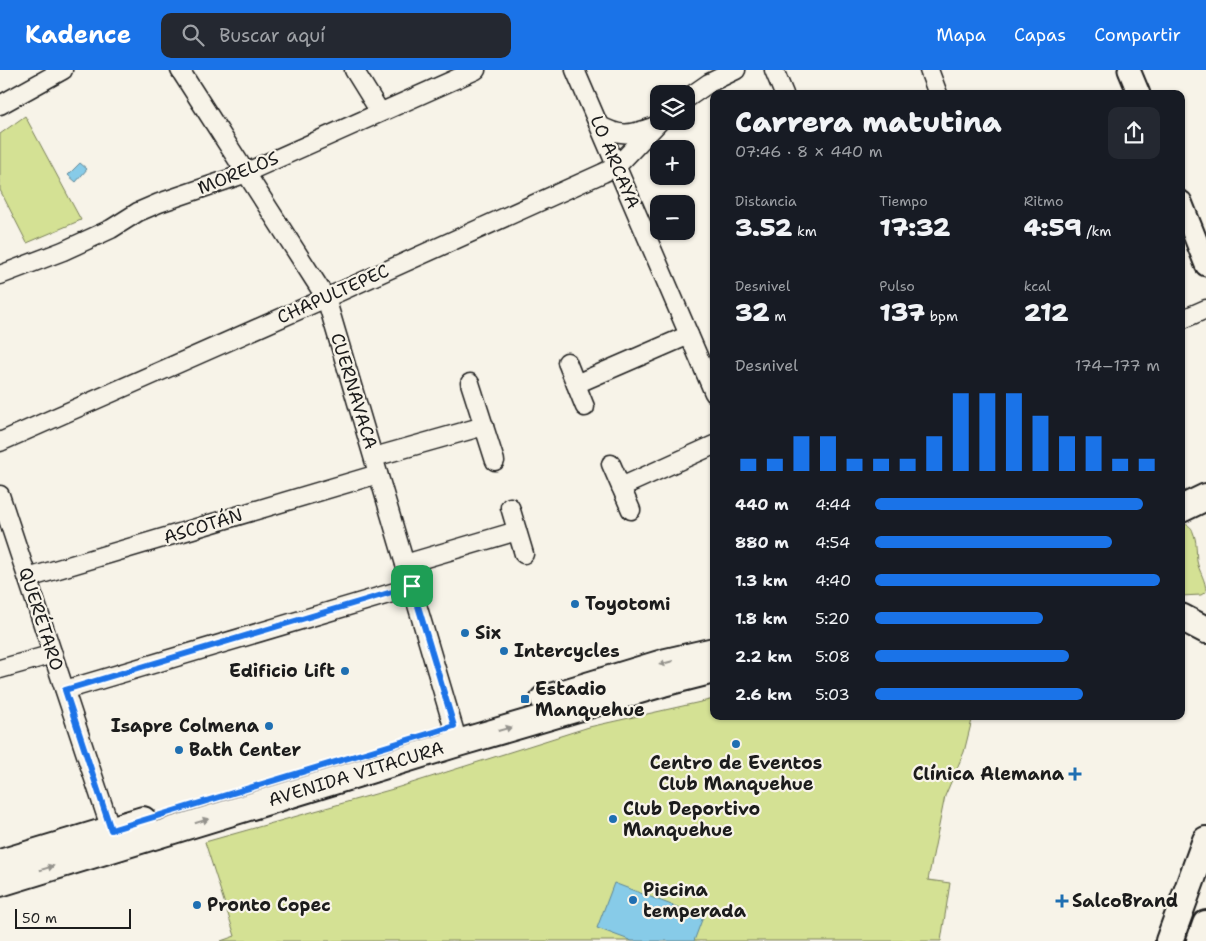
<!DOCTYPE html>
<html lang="es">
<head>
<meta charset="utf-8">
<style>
  body { margin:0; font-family:"Shantell Sans",sans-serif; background:#242831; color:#f1f3f6; height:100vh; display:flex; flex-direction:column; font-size:19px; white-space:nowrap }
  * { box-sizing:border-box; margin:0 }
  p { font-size:16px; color:#9ea1a6 }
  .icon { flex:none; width:28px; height:28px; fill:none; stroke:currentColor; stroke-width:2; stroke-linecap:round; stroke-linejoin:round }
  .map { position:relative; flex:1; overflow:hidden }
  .details { position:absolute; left:710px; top:20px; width:475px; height:630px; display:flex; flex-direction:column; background:#171b24; border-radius:10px; box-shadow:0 1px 4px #0004 }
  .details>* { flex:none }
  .tools { position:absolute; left:650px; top:15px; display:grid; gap:10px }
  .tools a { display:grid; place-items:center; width:45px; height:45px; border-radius:10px; background:#171b24; box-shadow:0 1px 4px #0004; font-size:25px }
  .scale { position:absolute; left:15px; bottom:12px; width:116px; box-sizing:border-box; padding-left:5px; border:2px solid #1c1c1c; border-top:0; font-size:14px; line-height:18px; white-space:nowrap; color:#1c1c1c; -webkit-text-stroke:4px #f7f3e8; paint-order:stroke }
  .pin { position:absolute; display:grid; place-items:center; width:42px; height:42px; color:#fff; margin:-21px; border-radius:10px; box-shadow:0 2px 8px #0006 }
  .round { display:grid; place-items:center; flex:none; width:52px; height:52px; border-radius:10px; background:#242831 }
  .summary { display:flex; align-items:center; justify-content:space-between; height:85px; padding:0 25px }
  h1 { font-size:28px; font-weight:800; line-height:38px }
  .figures { display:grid; grid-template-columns:repeat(3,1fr); gap:8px; height:85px; padding:5px 25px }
  .figures div { display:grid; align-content:center }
  .figures b { font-size:25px; font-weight:800 }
  .figures small { font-size:14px; font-weight:400 }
  .figures p { font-size:14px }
  .chart { height:140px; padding:10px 25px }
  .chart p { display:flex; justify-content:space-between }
  .chart svg { width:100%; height:90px; margin-top:5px; stroke:#1a73e8; stroke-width:6 }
  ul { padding:0 25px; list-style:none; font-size:16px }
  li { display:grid; grid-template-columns:80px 60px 1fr; align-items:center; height:38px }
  li i { height:12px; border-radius:6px; background:#1a73e8 }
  header { display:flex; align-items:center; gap:30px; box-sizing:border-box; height:70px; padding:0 25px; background:#1a73e8; color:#fff }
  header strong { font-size:24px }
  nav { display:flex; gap:28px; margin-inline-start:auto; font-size:18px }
  .search { width:350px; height:45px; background:#242831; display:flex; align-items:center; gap:12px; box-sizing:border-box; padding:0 18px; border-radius:10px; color:#9ea1a6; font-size:19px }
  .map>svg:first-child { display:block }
  .green { fill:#d4e194; stroke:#787e58 }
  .water { fill:#87cbe8; stroke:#5c8596 }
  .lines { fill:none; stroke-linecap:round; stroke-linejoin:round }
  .minor-casing { stroke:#1c1c1c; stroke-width:21 }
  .tertiary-casing { stroke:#1c1c1c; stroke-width:25 }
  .primary-casing { stroke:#1c1c1c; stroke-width:30 }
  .minor { stroke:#f7f3e8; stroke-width:18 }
  .tertiary { stroke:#f7f3e8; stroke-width:21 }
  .primary { stroke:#f7f3e8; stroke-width:26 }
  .oneway { fill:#94928c }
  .route-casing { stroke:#fff; stroke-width:10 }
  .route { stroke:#1a73e8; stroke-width:6 }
  .poi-dot { fill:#1f6fb2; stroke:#f7f3e8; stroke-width:2 }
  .labels { text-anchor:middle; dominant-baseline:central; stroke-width:4.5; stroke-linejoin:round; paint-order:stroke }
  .street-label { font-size:18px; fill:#1c1c1c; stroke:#f7f3e8 }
  .poi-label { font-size:18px; font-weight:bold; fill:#1c1c1c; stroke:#f7f3e8; text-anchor:start }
</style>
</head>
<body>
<header>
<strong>Kadence</strong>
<div class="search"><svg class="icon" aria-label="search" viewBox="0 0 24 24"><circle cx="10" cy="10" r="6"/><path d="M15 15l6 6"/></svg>Buscar aquí</div>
<nav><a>Mapa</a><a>Capas</a><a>Compartir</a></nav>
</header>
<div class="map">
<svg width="1206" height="871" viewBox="0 0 1206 871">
  <rect width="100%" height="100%" fill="#f7f3e8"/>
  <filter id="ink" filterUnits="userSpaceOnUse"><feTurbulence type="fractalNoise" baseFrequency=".02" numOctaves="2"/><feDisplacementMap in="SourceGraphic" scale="10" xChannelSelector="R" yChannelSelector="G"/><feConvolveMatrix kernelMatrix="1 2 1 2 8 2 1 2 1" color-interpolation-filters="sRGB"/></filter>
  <g filter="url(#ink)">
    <g class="green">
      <polygon points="25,46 81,150 27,173 0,120 0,64"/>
      <path d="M1185 454C1190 456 1192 458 1193 462 1197 471 1196 481 1197 491 1199 502 1206 510 1206 522L1201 525 1181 526V455Z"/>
      <polygon points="714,629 714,646 973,646 964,682 945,726 928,810 950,813 941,871 221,871 235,866 205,772 393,719 589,657"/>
    </g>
    <g class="water">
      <polygon points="80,93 87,99 76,112 68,105"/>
      <polygon points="614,813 703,847 694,871 632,871 597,858"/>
    </g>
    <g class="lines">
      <g class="minor-casing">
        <g id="minor">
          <polyline points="180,0 326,228 458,673"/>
          <polyline points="354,0 380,42"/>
          <polyline points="575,0 714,323"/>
          <polyline points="774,0 784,24"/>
          <polyline points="929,0 938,24"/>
          <polyline points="686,29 709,13 736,0"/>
          <polyline points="0,35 63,0"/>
          <path d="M599 55C620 67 630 65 653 57"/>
          <polyline points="0,205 63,181 111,159 138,142 159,133 238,106 476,0"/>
          <polyline points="1181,250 1206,239"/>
          <polyline points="567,292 585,337"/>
          <polyline points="470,313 495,391"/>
          <polyline points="576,314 689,265"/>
          <polyline points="0,372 317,232 603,103 617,96 660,51"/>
          <polyline points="374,387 484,356"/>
          <polyline points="611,394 631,440"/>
          <polyline points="621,417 714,375"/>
          <polyline points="0,425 111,760"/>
          <polyline points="510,437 524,484"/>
          <polyline points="405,494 517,461"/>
          <polyline points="28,508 378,404"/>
          <polyline points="0,599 53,584"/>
          <polyline points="65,620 412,517"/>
        </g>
      </g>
      <g class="tertiary-casing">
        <g id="tertiary">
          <polyline points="1129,0 1139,24"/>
          <polyline points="1181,132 1206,195"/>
        </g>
      </g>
      <g class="primary-casing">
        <g id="primary">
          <polyline points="1181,439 1206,427"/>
          <polyline points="1181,547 1206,560"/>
          <polyline points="544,629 666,592 714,581"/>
          <polyline points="0,793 143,750"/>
          <polyline points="0,813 458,673 663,613 714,600"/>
          <polyline points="1169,871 1206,770"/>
          <polyline points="1200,871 1206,854"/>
        </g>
      </g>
      <use href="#minor" class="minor"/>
      <use href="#tertiary" class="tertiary"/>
      <use href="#primary" class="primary"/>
    </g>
    <defs><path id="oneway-solid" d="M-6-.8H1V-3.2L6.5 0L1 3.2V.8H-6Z" transform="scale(1.25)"/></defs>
    <g class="oneway">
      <use href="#oneway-solid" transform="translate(666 593) rotate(165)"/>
      <use href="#oneway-solid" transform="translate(505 659) rotate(-16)"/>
      <use href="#oneway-solid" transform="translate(202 751) rotate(-17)"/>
      <use href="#oneway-solid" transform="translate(47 798) rotate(-17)"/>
    </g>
  </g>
  <g class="lines" filter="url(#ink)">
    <g class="route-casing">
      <polygon id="route" points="412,516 454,656 111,760 65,620"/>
    </g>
    <use href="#route" class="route"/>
  </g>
  <g class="poi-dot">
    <circle cx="575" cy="534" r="5"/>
    <circle cx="465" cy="563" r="5"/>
    <circle cx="504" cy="581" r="5"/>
    <circle cx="345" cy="601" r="5"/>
    <rect x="520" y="624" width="10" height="10" rx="2.5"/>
    <circle cx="269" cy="656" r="5"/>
    <circle cx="736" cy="674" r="5"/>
    <circle cx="179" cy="680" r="5"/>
    <path d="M1072.5 696.5h5v5h5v5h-5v5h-5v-5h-5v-5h5z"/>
    <circle cx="613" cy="749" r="5"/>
    <circle cx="633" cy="830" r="5"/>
    <path d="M1059.5 823.5h5v5h5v5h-5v5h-5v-5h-5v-5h5z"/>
    <circle cx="197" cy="835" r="5"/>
  </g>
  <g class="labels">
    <g class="street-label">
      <text transform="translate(615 92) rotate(67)">LO ARCAYA</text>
      <text transform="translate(238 103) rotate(-22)">MORELOS</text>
      <text transform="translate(333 224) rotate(-24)">CHAPULTEPEC</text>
      <text transform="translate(354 321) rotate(73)">CUERNAVACA</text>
      <text transform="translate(203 456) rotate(-17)">ASCOTÁN</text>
      <text transform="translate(41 549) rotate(72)">QUERÉTARO</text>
      <text transform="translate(356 704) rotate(-17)">AVENIDA VITACURA</text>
    </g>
    <g class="poi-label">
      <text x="585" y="534">Toyotomi</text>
      <text x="475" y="563">Six</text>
      <text x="514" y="581">Intercycles</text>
      <text x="335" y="601" text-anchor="end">Edificio Lift</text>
      <text x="535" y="619">Estadio<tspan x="535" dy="21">Manquehue</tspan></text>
      <text x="259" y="656" text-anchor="end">Isapre Colmena</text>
      <text x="189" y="680">Bath Center</text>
      <text x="736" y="693" text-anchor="middle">Centro de Eventos<tspan x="736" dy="21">Club Manquehue</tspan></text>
      <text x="1064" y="704" text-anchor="end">Clínica Alemana</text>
      <text x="623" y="739">Club Deportivo<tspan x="623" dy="21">Manquehue</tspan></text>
      <text x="643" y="820">Piscina<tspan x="643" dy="21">temperada</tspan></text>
      <text x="1072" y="831">SalcoBrand</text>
      <text x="207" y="835">Pronto Copec</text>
    </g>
  </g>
</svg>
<div class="tools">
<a><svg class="icon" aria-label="layers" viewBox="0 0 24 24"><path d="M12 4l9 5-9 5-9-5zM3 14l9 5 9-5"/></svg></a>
<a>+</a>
<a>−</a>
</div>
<div class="scale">50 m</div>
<div class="pin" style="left:412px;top:516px;background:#1e9e55"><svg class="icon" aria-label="arrive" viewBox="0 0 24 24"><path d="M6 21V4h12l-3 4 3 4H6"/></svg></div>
<section class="details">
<div class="summary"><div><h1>Carrera matutina</h1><p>07:46 · 8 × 440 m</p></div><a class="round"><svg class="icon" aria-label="share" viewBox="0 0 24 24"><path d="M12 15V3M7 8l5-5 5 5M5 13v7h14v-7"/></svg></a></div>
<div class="figures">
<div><p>Distancia</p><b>3.52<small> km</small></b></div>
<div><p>Tiempo</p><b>17:32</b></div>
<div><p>Ritmo</p><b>4:59<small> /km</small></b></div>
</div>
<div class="figures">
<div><p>Desnivel</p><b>32<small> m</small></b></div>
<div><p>Pulso</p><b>137<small> bpm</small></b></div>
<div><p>kcal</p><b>212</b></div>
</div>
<div class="chart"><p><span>Desnivel</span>174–177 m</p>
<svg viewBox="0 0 160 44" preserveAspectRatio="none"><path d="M5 44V38M15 44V38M25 44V27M35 44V27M45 44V38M55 44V38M65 44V38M75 44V27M85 44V6M95 44V6M105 44V6M115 44V17M125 44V27M135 44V27M145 44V38M155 44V38"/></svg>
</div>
<ul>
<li><b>440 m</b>4:44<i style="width:94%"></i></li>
<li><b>880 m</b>4:54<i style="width:83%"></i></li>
<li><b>1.3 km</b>4:40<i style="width:100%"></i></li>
<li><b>1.8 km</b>5:20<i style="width:59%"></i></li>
<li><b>2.2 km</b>5:08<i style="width:68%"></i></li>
<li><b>2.6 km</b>5:03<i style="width:73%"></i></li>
</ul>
</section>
</div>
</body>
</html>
